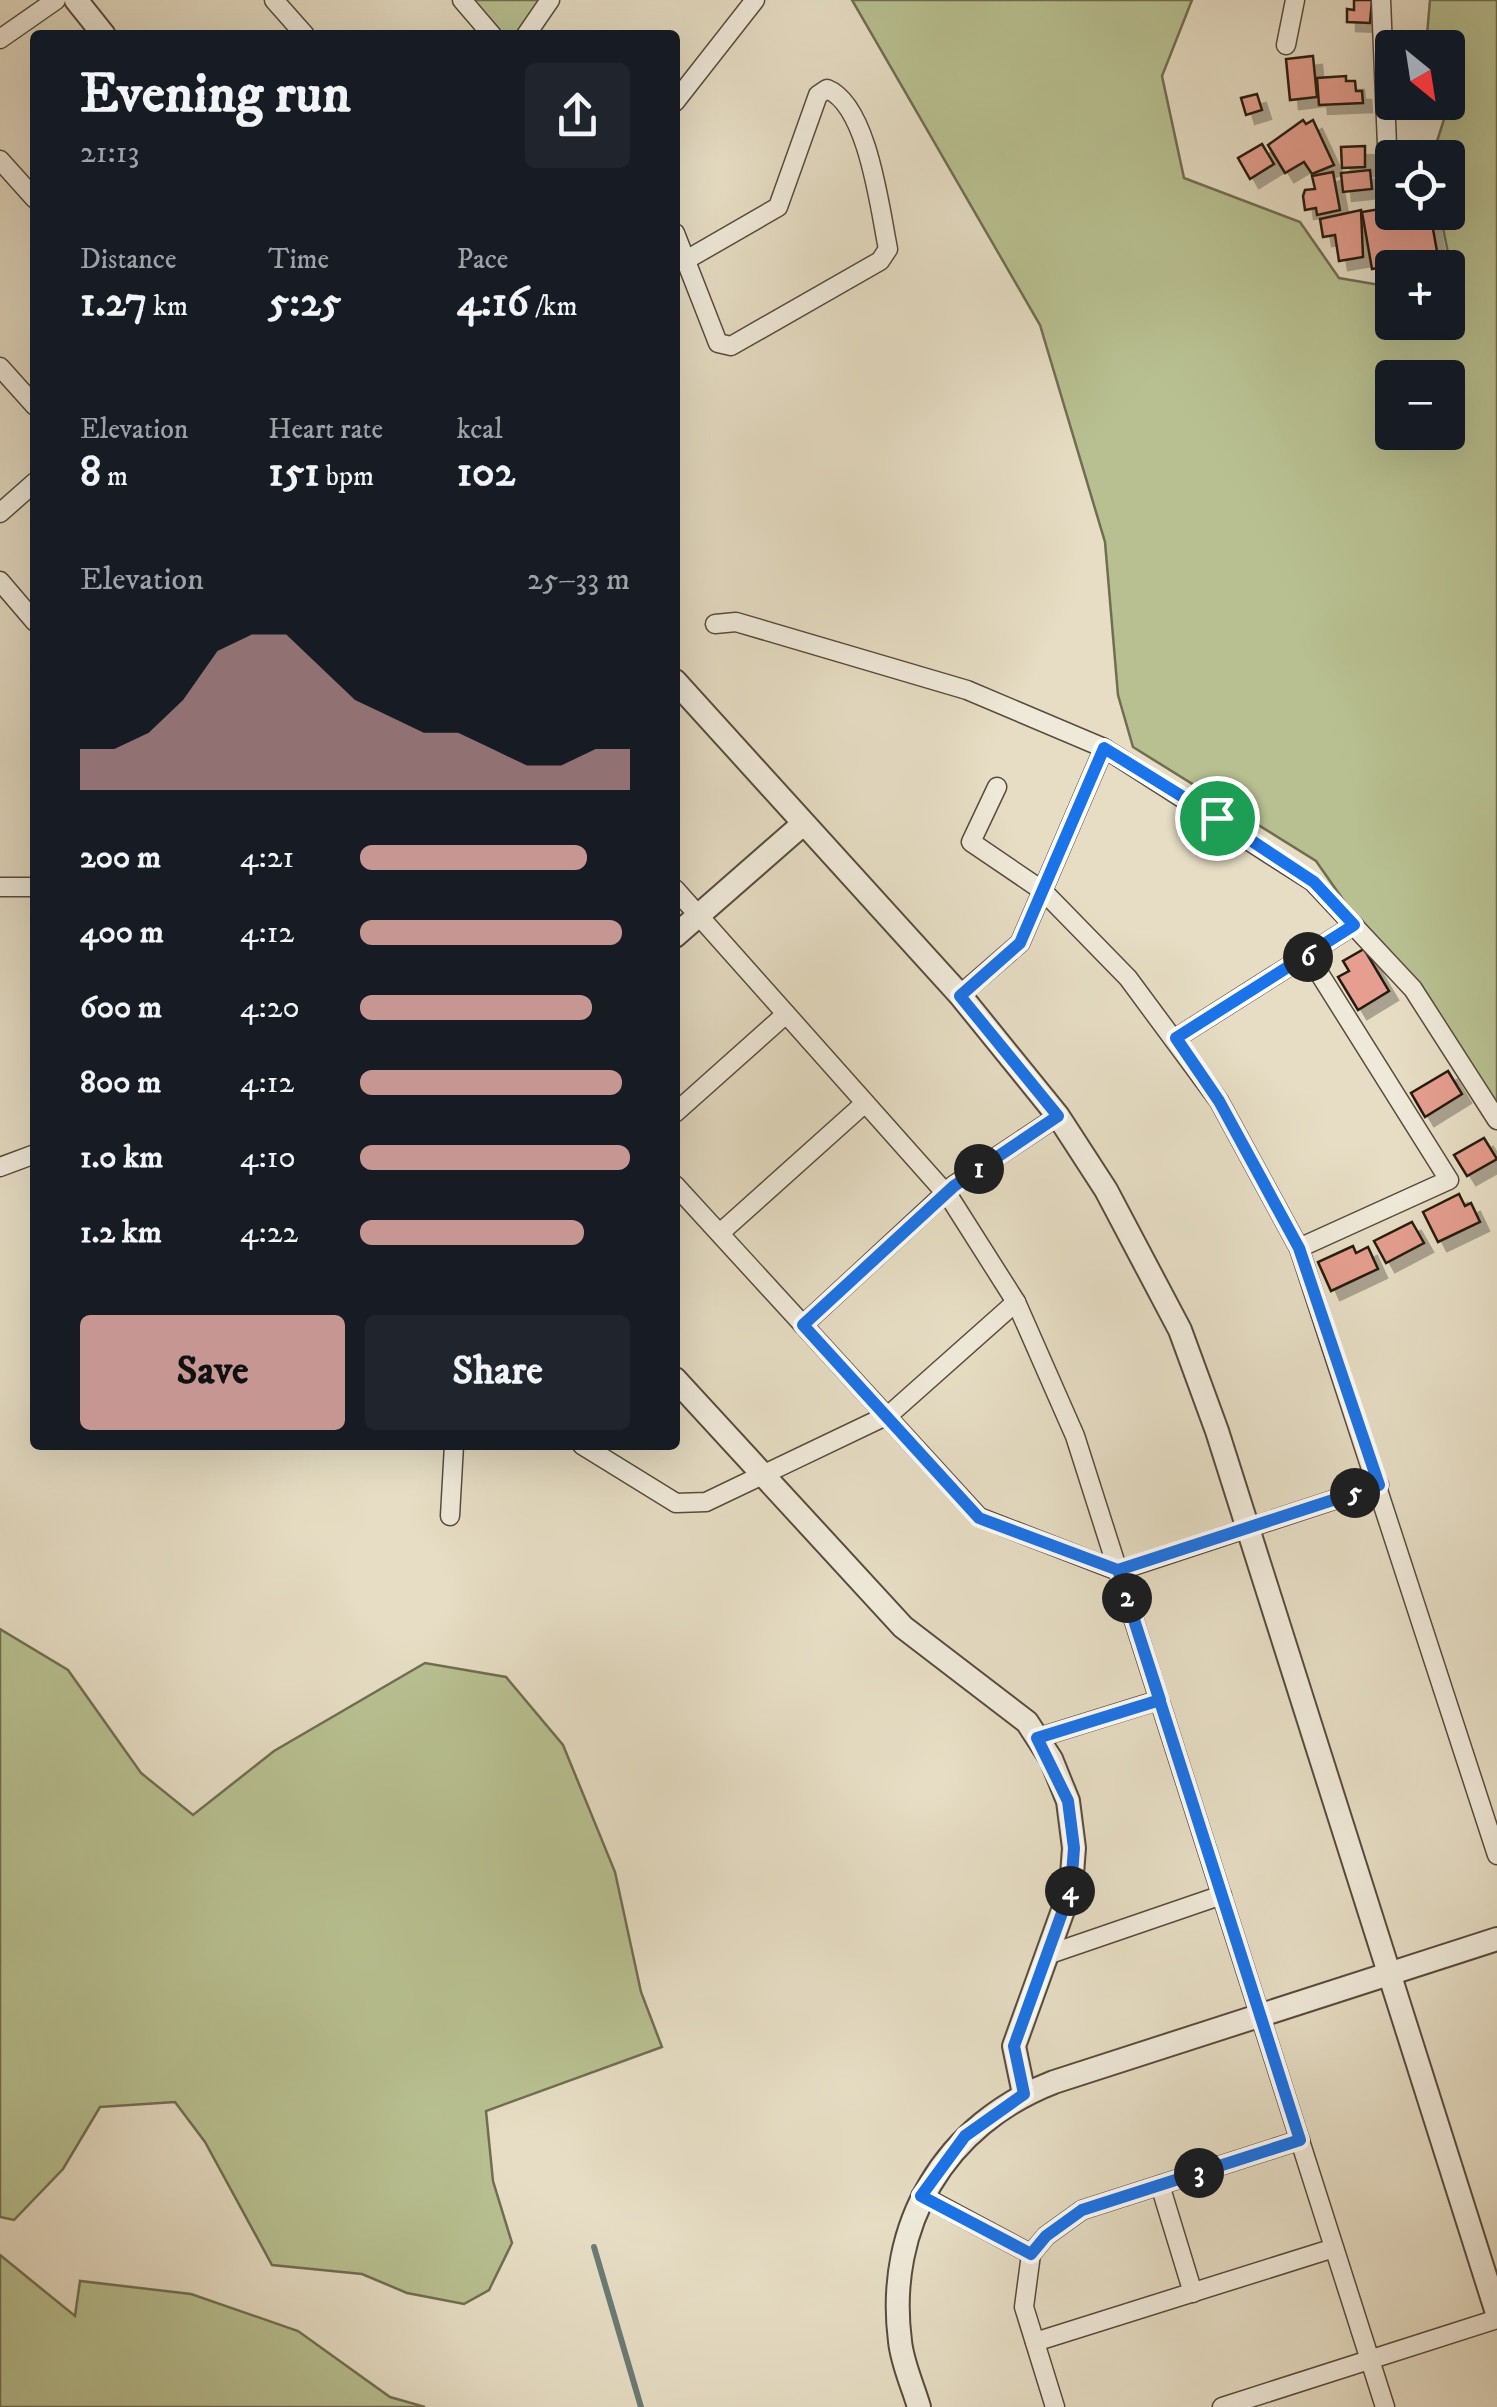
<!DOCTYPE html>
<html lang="en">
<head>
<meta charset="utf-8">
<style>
  body { margin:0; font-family:"IM FELL DW Pica",serif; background:#20242c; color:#f1f3f6; height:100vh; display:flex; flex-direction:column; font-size:38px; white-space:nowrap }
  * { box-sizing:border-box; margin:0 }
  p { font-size:32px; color:#9ea1a6 }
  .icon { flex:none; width:55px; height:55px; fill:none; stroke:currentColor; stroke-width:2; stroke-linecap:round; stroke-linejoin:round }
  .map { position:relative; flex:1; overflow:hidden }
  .sheet { position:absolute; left:30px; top:30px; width:650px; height:1420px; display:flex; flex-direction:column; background:#171b24; border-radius:10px; box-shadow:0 10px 40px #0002 }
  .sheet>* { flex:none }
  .needle { width:65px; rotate:150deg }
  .fabs { position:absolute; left:1375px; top:30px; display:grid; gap:20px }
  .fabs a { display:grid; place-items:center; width:90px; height:90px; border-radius:10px; background:#171b24; box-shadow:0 10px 40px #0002; font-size:50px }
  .pin { position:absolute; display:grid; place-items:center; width:85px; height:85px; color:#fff; margin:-42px; border:5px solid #fff; border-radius:50%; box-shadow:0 2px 10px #0007 }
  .km { position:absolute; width:50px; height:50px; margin:-25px; border-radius:50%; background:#222; color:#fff; font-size:28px; line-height:50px; text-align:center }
  .round { display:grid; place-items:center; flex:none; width:105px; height:105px; border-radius:10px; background:#20242c }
  .summary { display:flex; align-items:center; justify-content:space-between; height:170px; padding:0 50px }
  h1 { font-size:55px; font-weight:800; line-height:75px }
  .stats { display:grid; grid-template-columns:repeat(3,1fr); gap:15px; height:170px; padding:10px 50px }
  .stats div { display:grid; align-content:center }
  .stats b { font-size:42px; font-weight:800 }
  .stats small { font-size:28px; font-weight:400 }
  .stats p { font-size:28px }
  .chart { height:280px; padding:20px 50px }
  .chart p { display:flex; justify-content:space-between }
  .chart svg { width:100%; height:180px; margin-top:10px; fill:#c59692; opacity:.7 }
  .cta { display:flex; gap:20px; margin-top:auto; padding:20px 50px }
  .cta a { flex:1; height:115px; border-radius:10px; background:#c59692; color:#111; font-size:40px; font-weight:800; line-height:115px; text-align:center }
  .cta a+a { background:#20242c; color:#f1f3f6 }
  ul { padding:0 50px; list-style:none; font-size:32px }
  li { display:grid; grid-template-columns:160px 120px 1fr; align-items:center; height:75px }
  li i { height:25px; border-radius:12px; background:#c59692 }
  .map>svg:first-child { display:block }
  .green { fill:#b8c091; stroke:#706e51; stroke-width:2.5; fill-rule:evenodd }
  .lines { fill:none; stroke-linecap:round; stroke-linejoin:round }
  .stream { stroke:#6b7b76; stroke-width:6 }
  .building { fill:#e59e8f; stroke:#281c11; stroke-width:2.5; filter:url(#shadow) }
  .minor-casing { stroke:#584c3e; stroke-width:21 }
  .tertiary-casing { stroke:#584c3e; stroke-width:26 }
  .minor { stroke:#efe9d9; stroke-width:18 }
  .tertiary { stroke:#efe9d9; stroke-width:22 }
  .route-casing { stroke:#fff; stroke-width:20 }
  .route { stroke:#1a73e8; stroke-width:12 }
</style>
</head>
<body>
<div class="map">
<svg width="1497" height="2407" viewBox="0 0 1497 2407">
  <defs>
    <filter id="shadow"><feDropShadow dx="9" dy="9" stdDeviation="0" flood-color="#0004"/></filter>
  </defs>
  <rect width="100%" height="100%" fill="#e6ddc4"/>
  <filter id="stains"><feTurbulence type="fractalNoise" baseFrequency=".002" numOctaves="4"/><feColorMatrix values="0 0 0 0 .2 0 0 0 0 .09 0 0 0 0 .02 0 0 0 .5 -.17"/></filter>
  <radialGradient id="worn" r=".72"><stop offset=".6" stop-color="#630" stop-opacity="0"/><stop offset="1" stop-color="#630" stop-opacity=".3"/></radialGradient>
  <g class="green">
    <polygon points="473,0 541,0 516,35 504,35"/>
    <path d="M852 0H1192L1162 76 1184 178 1300 222 1339 278 1392 287V322H1448V269L1451 268 1440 213 1448 212V158L1432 157 1453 91 1448 85V48L1426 47 1430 0H1497V1103L1479 1094 1316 861 1133 747 1118 695 1105 542 1040 325ZM1392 378H1448V432H1392Z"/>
    <polygon points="0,1629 68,1670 141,1773 193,1815 274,1751 425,1663 506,1677 563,1745 615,1872 641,1992 662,2047 486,2111 493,2181 512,2243 489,2290 464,2304 407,2293 362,2274 272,2265 205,2142 175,2102 100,2107 63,2169 14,2220 0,2217"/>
    <polygon points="0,2255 75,2316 80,2281 191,2294 298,2331 390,2397 425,2407 0,2407"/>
  </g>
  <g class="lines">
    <polyline class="stream" points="594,2247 641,2407"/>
  </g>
  <g class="building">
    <polygon points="1354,0 1372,0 1370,23 1347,22 1347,9 1354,10"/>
    <polygon points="1313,56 1317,97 1290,100 1286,59"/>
    <polygon points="1346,76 1346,81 1355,81 1356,91 1362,91 1363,103 1319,105 1317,78"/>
    <polygon points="1257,94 1262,110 1246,115 1241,98"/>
    <polygon points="1303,120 1306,124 1313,120 1334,165 1312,174 1304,162 1285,173 1268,145"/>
    <polygon points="1262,144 1274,164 1250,179 1238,158"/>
    <polygon points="1365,146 1365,167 1342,168 1341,147"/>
    <polygon points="1370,170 1372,189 1343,192 1341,173"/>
    <polygon points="1333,172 1340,210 1317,215 1316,208 1305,210 1303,196 1305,190 1315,189 1312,176"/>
    <polygon points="1392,207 1392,212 1430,212 1438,257 1372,269 1362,212"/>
    <polygon points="1361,210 1363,257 1339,261 1335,235 1323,237 1320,219"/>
    <polygon points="1364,949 1389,991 1358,1010 1338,977 1349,971 1343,961"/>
    <polygon points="1448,1071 1462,1094 1425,1117 1411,1093"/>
    <polygon points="1484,1138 1497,1159 1467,1176 1454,1155"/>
    <polygon points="1459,1194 1465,1206 1471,1203 1480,1222 1438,1242 1423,1212"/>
    <polygon points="1412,1222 1424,1243 1386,1263 1374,1241"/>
    <polygon points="1353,1246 1356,1253 1368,1247 1378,1269 1331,1291 1318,1262"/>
  </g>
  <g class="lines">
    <g class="minor-casing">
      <g id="minor">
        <polyline points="274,0 305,35"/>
        <polyline points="462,0 492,35"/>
        <polyline points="1381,0 1389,193"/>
        <polyline points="526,35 550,0"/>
        <polyline points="0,39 56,0"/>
        <polyline points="1286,45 1295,0"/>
        <polyline points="675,102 755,0"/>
        <polyline points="0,160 35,199"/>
        <path d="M675 233 718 343 731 346 880 261 888 249C880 210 868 105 827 89L818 95 778 207 686 260"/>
        <polyline points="0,367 35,406"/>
        <polyline points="0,513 35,482"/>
        <polyline points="0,581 35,622"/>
        <polyline points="715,624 736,622 967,690 1104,748 1020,943 960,995"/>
        <polyline points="1104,748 1313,882 1413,989 1497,1120"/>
        <polyline points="997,787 971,842 1043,891 1128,978 1219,1101 1299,1248 1497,1855"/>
        <polyline points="0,887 35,887"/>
        <polyline points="675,889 950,1198 1016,1302 1075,1436 1385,2407"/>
        <polyline points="1176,1038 1354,925"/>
        <polyline points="675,1113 786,1014"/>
        <polyline points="0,1167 35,1154"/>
        <polyline points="675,1185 979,1517 1118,1571 1379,1485"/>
        <polyline points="720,1233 865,1103"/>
        <polyline points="1299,1248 1449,1180 1309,957"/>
        <polyline points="803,1325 954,1185 1058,1116"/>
        <polyline points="582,1445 676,1503 706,1502 890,1414 1016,1302"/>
        <polyline points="450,1516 454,1445"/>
        <polyline points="1037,1738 1159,1700"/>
        <polyline points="1047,1955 1222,1895"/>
        <polyline points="1160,2185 1193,2293"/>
        <polyline points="921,2195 1031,2254"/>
        <polyline points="1035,2342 1334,2248"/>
        <polyline points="1055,2407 1024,2307 1031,2254 1046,2236 1082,2210 1300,2140"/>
        <polyline points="1222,2407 1497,2319"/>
      </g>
    </g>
    <g class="tertiary-casing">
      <g id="tertiary">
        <polyline points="76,0 104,35"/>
        <polyline points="675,681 960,995 1058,1116 1106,1190 1180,1330 1217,1431 1497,2313"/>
        <polyline points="675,936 803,824"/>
        <polyline points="675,1379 903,1627 1027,1722 1051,1759 1068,1801 1074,1848 1071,1888 1014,2046 1024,2094"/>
        <path d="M919 2407C913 2386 902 2363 900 2341 885 2225 945 2124 1054 2082L1497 1939"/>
      </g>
    </g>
    <use href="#minor" class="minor"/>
    <use href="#tertiary" class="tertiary"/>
  </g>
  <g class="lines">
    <g class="route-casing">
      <polyline id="route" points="1217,818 1104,748 1020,943 960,996 1058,1116 954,1186 803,1325 979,1518 1118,1570 1300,2140 1082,2210 1046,2236 1031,2254 921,2196 965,2136 1024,2094 1014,2046 1071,1888 1074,1848 1068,1801 1037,1738 1160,1700 1118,1570 1379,1485 1299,1248 1219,1101 1176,1038 1354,925 1314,882 1217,818"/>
    </g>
    <use href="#route" class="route"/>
  </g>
  <rect width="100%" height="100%" filter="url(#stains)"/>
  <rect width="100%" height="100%" fill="url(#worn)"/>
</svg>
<div class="fabs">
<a><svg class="needle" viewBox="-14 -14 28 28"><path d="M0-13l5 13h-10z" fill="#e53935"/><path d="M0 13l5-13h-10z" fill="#9ea1a6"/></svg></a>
<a><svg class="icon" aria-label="locate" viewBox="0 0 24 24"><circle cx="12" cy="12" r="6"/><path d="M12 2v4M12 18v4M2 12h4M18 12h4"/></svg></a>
<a>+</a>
<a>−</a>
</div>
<div class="pin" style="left:1217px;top:818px;background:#1e9e55"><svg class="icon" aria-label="arrive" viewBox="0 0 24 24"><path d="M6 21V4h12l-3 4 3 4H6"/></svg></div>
<b class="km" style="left:979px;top:1169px">1</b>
<b class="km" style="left:1127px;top:1598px">2</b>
<b class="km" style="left:1199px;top:2173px">3</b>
<b class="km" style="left:1070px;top:1891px">4</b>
<b class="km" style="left:1355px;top:1493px">5</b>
<b class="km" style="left:1308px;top:957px">6</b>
<section class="sheet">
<div class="summary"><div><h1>Evening run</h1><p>21:13</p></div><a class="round"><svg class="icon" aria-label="share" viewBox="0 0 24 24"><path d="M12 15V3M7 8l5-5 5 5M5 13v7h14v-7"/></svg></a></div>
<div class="stats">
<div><p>Distance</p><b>1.27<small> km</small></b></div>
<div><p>Time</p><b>5:25</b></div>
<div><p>Pace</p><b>4:16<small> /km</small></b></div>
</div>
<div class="stats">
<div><p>Elevation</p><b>8<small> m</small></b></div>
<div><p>Heart rate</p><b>151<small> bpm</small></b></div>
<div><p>kcal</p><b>102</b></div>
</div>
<div class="chart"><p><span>Elevation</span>25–33 m</p>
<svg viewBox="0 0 160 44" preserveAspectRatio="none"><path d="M0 44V34L10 34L20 30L30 22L40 10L50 6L60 6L70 14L80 22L90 26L100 30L110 30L120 34L130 38L140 38L150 34L160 34V44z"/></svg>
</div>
<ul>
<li><b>200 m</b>4:21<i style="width:84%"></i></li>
<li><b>400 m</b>4:12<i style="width:97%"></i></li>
<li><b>600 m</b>4:20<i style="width:86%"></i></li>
<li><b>800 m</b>4:12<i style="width:97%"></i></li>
<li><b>1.0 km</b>4:10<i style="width:100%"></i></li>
<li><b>1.2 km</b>4:22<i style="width:83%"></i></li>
</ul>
<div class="cta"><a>Save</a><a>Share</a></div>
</section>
</div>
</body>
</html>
